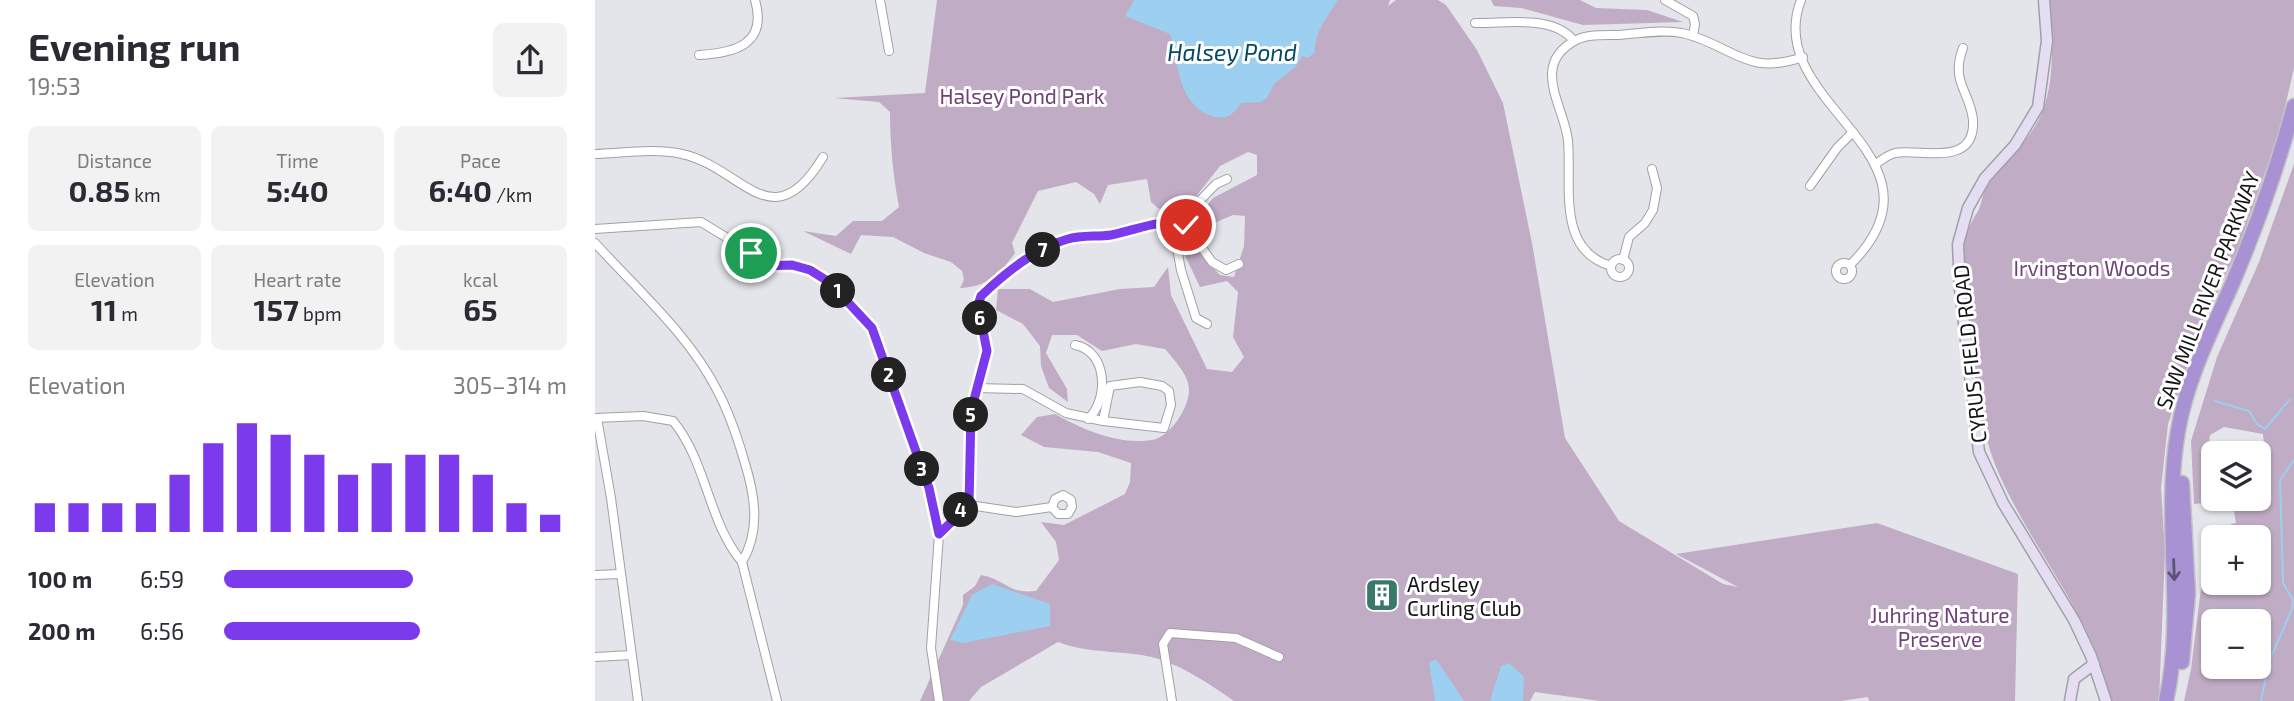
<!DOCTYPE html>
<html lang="en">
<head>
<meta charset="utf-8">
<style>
  body { margin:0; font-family:"Exo 2",sans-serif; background:#f2f2f3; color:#2b2b33; height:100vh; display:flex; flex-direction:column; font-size:26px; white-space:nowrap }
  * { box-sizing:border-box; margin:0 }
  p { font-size:23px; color:#7c7c81 }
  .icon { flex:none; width:38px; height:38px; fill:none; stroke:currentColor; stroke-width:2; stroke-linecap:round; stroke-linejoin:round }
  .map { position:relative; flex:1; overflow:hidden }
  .side { display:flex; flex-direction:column; background:#fff; width:595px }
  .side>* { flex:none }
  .tools { position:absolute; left:1606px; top:441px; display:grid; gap:14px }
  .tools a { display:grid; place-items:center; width:70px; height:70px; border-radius:10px; background:#fff; box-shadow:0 2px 5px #0004; font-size:35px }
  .pin { position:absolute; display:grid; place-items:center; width:60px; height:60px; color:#fff; margin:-30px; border:4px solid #fff; border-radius:50%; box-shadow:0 2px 7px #0007 }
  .km { position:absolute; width:35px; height:35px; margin:-18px; border-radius:50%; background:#222; color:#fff; font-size:19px; line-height:35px; text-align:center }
  .round { display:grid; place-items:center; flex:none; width:74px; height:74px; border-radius:10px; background:#f2f2f3 }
  .overview { display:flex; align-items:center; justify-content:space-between; height:119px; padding:0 28px }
  h1 { font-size:38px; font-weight:700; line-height:52px }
  .metrics { display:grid; grid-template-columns:repeat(3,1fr); gap:10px; height:119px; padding:7px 28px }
  .metrics div { display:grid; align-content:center; border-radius:10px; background:#f2f2f3; text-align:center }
  .metrics b { font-size:30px; font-weight:700 }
  .metrics small { font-size:19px; font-weight:400 }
  .metrics p { font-size:19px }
  .chart { height:196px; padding:14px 28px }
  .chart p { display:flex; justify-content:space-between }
  .chart svg { width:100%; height:126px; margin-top:7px; stroke:#7c3aed; stroke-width:6 }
  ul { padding:0 28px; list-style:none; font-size:23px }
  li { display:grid; grid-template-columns:112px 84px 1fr; align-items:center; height:52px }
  li i { height:18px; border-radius:9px; background:#7c3aed }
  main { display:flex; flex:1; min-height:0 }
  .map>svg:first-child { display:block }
  .green { fill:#c1acc6; fill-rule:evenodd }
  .water { fill:#9ccff0 }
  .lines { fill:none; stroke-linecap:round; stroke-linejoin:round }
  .stream { stroke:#9ccff0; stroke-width:2 }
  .street-casing { stroke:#a0a1a6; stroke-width:10 }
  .secondary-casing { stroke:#a0a1a6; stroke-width:13 }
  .highway-casing { stroke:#c2c2c2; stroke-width:17 }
  .street { stroke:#fff; stroke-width:8 }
  .secondary { stroke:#e5def2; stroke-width:10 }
  .highway { stroke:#a992d4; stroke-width:14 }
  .oneway { stroke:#5e5375 }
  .route-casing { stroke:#fff; stroke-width:14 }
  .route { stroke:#7c3aed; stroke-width:9 }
  .labels { text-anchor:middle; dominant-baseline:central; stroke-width:6; stroke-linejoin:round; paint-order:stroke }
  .park-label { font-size:21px; fill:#6d4077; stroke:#fff }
  .street-label { font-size:21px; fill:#141416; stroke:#fff }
  .poi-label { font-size:21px; fill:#141416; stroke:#fff; text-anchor:start }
  .water-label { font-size:23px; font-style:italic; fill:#044767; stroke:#fff }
</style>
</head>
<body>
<main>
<section class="side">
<div class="overview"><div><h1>Evening run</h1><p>19:53</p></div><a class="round"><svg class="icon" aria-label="share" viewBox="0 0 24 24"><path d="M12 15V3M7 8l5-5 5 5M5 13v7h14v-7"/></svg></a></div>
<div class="metrics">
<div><p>Distance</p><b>0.85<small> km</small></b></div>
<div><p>Time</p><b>5:40</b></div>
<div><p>Pace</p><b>6:40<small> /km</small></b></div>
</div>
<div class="metrics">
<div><p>Elevation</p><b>11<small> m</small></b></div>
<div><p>Heart rate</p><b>157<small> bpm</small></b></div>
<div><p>kcal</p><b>65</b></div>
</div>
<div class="chart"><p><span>Elevation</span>305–314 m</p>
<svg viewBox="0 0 160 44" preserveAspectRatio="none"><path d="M5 44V34M15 44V34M25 44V34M35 44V34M45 44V24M55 44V13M65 44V6M75 44V10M85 44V17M95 44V24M105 44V20M115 44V17M125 44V17M135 44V24M145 44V34M155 44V38"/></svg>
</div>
<ul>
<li><b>100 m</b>6:59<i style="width:55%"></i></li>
<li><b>200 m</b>6:56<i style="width:57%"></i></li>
</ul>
</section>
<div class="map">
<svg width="1699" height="701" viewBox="0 0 1699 701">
  <rect width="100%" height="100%" fill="#e4e5ea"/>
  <g class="green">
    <path d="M342 0H795L793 6 801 0H843L851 5 882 50 908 103 937 243 970 438 1024 521 1128 584 1143 587 1081 554 1282 523 1423 574 1420 701H1274L1273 697 1246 701H1005L940 692 935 701H639C616 685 591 668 564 659 531 649 496 655 463 642L386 687 374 701H325L368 605V595L380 586 386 575C412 580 412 594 441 591L464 560 461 542 446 522 469 525 530 494 535 482 536 463 503 452 449 447 426 435 442 417 460 414C489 430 523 445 557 440 575 437 594 408 594 390 594 375 579 360 570 349L541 344 507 351 482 335H457L451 353 472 389 473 402 454 388 446 366 445 346 428 324 401 310 403 289H435L458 302 525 289 559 287 573 267 576 295 612 369 637 372 649 357 638 337 643 292 632 281 605 287 583 241 590 238 625 275 639 277 649 246 650 216 638 215 612 226 603 217 618 198 662 175V155L653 152 625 166 595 204 564 209 556 202 552 179 513 185 505 204 499 194 481 182 443 191 417 243 420 253C405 274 392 287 365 288L369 280 367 271 356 262 329 253 298 237 266 235 256 254 208 231 241 236 258 221H287L304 207C298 176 295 144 295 112L284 102 239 98 330 93Z"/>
    <polygon points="896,0 985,0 1001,8 1052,10 1088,22 988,25 926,8 899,6"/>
    <path d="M1453 0H1699V68L1684 133 1643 249 1603 335 1573 424 1566 488 1570 552 1564 701H1516C1499 618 1438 551 1404 474 1377 411 1372 324 1368 256 1368 241 1375 223 1383 211 1387 204 1387 194 1392 186 1409 161 1437 140 1448 110 1460 79 1458 32 1453 0Z"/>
    <path d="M1699 164V701H1589L1596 669 1606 588 1619 581 1664 583V537L1630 535 1635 533 1636 524 1641 523 1637 500 1599 504 1596 441 1622 357 1664 262ZM1629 427 1668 434 1669 444 1663 453 1664 499H1619V487L1609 485 1615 435ZM1619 621H1664V667H1619Z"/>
  </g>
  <g class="water">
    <path d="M539 0H743C733 16 718 34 720 53L712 58 708 56 701 66 679 84 672 98 666 102 646 103C640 113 632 120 619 117 582 105 584 65 575 34L530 16Z"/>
    <polygon points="397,584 455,604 455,626 368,643 355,640 377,595"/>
    <polygon points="841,659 869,701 840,701 834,663"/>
    <polygon points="914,663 929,677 928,701 895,701 906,666"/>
  </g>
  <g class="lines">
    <g class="stream">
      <polyline points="1620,401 1654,411 1662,424 1670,429 1695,399"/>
      <polyline points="1666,701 1674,662 1697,609 1698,600 1688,583 1685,480 1699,460"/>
    </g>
    <g class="street-casing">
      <g id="street">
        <polyline points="285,0 294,51"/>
        <polyline points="1070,0 1098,16 1100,24 1098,36"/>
        <path d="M1206 0C1165 105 1366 155 1255 265"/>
        <path d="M880 23C911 24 958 14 979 41"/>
        <path d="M104 55C139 53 173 45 160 0"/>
        <path d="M0 154C28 153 60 148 87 154 147 167 177 242 228 157"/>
        <path d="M1282 163C1288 159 1293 155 1300 153 1323 148 1381 169 1378 120 1375 91 1355 82 1368 48"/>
        <polyline points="1215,186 1242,148 1258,132"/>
        <polyline points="577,221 586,270 601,318 612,324"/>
        <polyline points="577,221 591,225 617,262 631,270 644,264"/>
        <polyline points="0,229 106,222 157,253 170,266 197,265 215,270 235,282 277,329 334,488 344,534 336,648 344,701"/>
        <path d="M0 243C42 289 94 335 122 390 134 412 142 436 149 460 160 495 166 530 147 562"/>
        <circle cx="1025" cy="268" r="9"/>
        <polyline points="1028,260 1034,237 1050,223 1058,210 1062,188 1057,169"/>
        <circle cx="1249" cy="271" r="8"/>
        <path d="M1016 266C961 250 977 185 973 141 970 107 934 65 981 40 993 34 1010 35 1023 35 1044 34 1066 29 1087 33 1138 45 1150 77 1208 57"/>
        <path d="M480 345C513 351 514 400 493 419"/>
        <polygon points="545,382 567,386 574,391 576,405 569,428 508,421 515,386"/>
        <polyline points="380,388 428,389 471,413 508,421"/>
        <path d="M0 418 48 416 78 421C112 462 113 522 147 562L182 701"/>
        <polyline points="2,418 16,498 43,701"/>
        <polyline points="374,505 421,512 457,507 460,499 468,495 476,500 477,507 473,514 463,514 457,507"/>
        <polyline points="344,534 374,505 376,411 392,350 383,305 386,296 432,258 473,239 517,235 589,217 621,184 632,179"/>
        <polyline points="0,575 25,574"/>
        <polyline points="0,657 36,655"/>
        <polyline points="577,701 568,644 575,633 641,638 684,657"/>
      </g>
    </g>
    <g class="secondary-casing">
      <g id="secondary">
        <polyline points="1449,0 1452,41 1443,107 1420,145 1390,178 1373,208 1363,244 1365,289 1384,452 1408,503 1479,620 1496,656 1511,701"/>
        <polyline points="1475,701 1479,679 1499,664"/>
      </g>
    </g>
    <g class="highway-casing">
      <g id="highway">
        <polyline points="1587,662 1593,593 1587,483"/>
        <path d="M1571 701C1591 612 1567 521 1583 431 1592 378 1617 330 1638 282 1662 225 1683 166 1699 106"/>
      </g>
    </g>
    <use href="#street" class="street"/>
    <use href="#secondary" class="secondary"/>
    <use href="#highway" class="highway"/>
  </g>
  <defs><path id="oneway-shaft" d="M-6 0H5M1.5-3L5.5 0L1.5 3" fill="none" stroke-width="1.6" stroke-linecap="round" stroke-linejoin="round" transform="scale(1.75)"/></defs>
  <use class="oneway" href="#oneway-shaft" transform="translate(1579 570) rotate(88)"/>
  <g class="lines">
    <g class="route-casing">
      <path id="route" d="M156 253 170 266 197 265 215 270 234 282 277 328 334 488 344 534 374 505 376 411 392 351 383 305 386 296C410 273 440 248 473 239 486 235 502 237 516 235 542 230 564 218 591 225"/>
    </g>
    <use href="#route" class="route"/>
  </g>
  <defs>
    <g id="building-square" transform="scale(1.75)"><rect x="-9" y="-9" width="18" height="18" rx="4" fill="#387969" stroke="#fff"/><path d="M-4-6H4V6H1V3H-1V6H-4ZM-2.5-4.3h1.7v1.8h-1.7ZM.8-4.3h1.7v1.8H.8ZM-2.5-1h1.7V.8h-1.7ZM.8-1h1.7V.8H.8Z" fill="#fff"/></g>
  </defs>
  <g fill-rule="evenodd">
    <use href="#building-square" x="787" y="595"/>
  </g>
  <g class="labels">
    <g class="park-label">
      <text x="427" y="95">Halsey Pond Park</text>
      <text x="1497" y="267">Irvington Woods</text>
      <text x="1345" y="614">Juhring Nature<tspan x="1345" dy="24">Preserve</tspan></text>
    </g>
    <g class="street-label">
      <text transform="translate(1612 290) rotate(-69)">SAW MILL RIVER PARKWAY</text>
      <text transform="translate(1374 354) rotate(-96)">CYRUS FIELD ROAD</text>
    </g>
    <g class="poi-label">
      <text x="812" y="583">Ardsley<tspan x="812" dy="24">Curling Club</tspan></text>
    </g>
    <g class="water-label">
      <text x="637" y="52">Halsey Pond</text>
    </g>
  </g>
</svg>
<div class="tools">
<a><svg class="icon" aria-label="layers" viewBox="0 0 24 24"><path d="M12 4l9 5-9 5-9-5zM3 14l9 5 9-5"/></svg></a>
<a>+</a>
<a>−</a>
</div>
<div class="pin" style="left:156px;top:253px;background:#1e9e55"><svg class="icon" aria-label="arrive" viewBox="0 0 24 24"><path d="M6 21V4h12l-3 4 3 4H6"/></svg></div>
<div class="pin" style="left:591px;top:225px;background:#d93025"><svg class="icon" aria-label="check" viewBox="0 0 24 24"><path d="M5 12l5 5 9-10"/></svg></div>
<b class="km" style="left:243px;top:291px">1</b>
<b class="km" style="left:294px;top:375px">2</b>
<b class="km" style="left:327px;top:469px">3</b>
<b class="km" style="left:366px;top:510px">4</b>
<b class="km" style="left:376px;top:415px">5</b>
<b class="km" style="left:385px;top:318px">6</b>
<b class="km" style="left:448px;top:250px">7</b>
</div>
</main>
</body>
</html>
